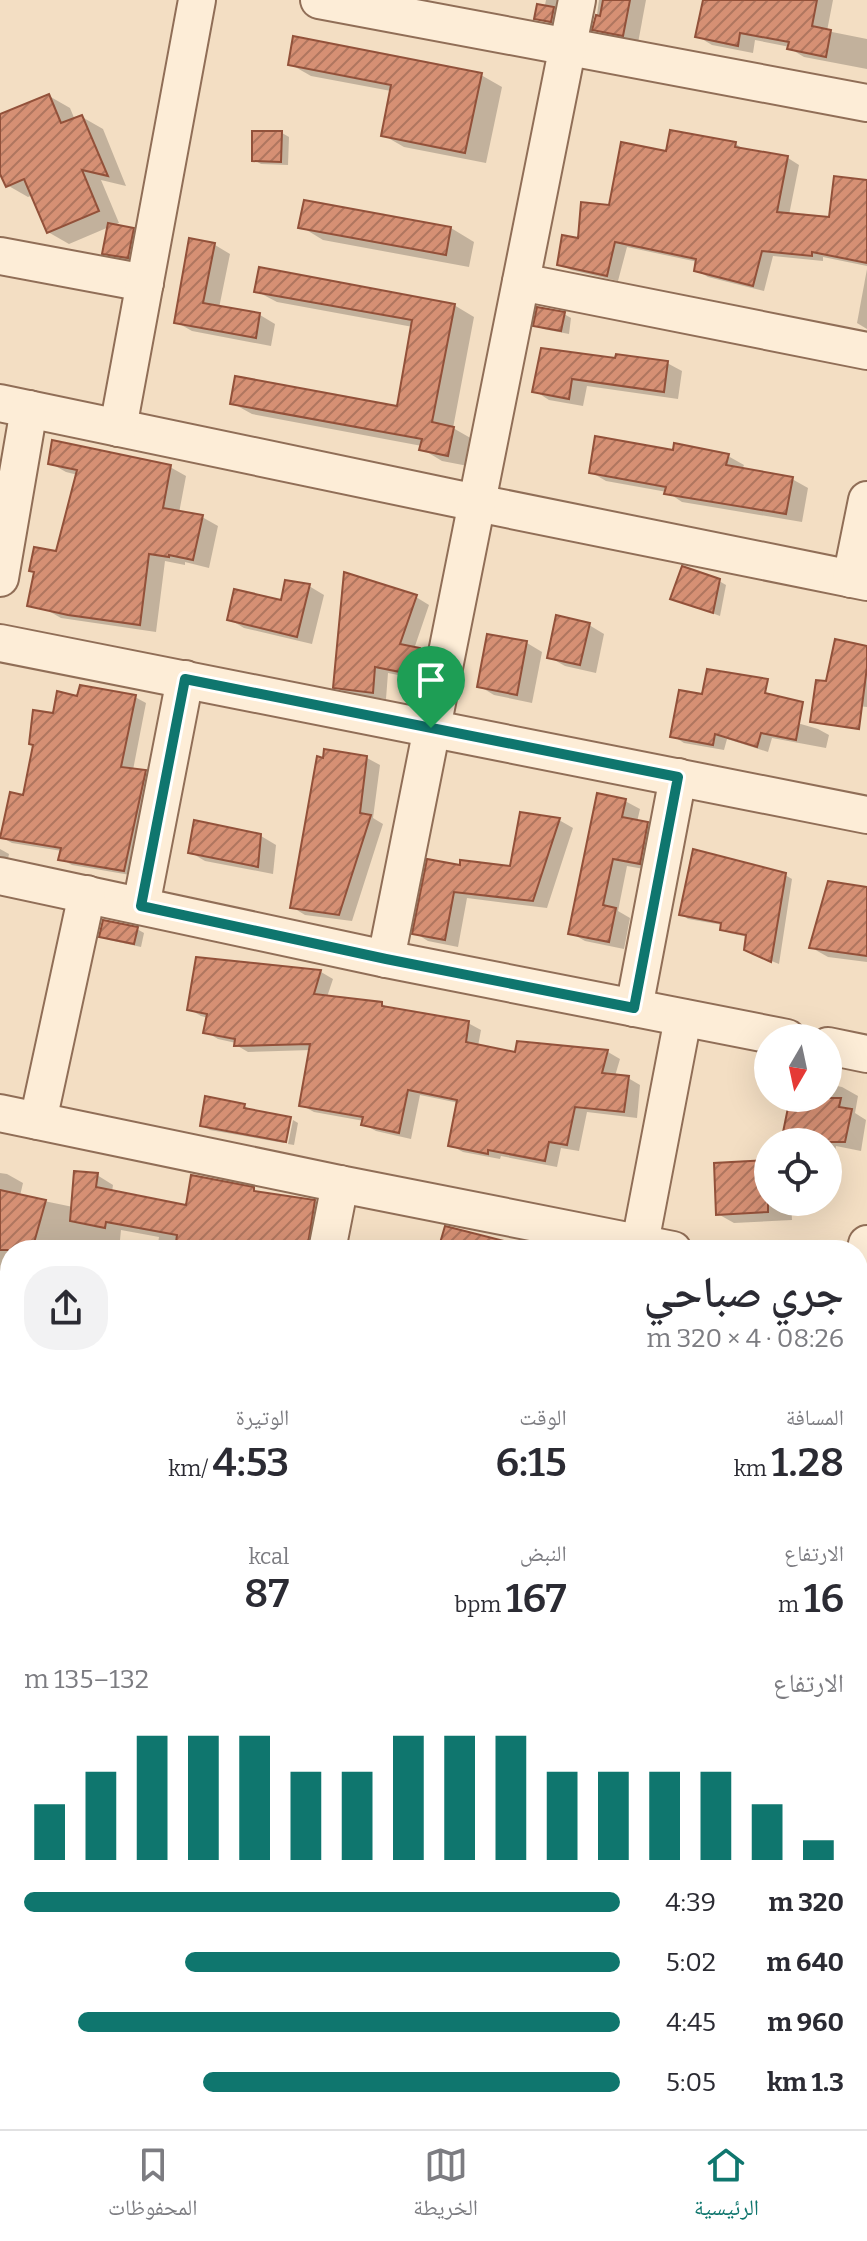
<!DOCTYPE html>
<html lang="ar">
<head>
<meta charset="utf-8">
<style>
  body { margin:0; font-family:Bitter,"Noto Naskh Arabic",serif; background:#f2f2f3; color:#2b2b33; direction:rtl; height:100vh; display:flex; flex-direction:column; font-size:30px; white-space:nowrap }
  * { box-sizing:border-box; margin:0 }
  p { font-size:26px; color:#7c7c81 }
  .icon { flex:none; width:44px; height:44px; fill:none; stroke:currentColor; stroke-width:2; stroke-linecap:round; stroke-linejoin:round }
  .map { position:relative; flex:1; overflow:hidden; direction:ltr }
  .drawer { position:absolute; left:0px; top:1240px; width:868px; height:890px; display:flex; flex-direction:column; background:#fff; border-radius:32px 32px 0 0; box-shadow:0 8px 32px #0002; direction:rtl }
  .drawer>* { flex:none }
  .needle { width:52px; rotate:189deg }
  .tools { position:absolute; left:754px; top:1024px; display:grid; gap:16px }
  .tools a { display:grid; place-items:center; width:88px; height:88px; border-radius:50%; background:#fff; box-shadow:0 8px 32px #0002; font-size:40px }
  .pin { position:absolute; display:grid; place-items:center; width:68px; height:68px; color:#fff; margin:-82px -34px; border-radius:50% 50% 50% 0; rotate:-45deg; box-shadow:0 0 8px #0007 }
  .pin .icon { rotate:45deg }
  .round { display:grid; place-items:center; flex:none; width:84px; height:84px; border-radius:32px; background:#f2f2f3 }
  .head { display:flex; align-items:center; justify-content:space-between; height:136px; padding:0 24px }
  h1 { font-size:44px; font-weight:600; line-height:60px }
  .figures { display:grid; grid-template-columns:repeat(3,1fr); gap:12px; height:136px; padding:8px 24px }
  .figures div { display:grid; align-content:center }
  .figures b { font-size:40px; font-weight:600 }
  .figures small { font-size:22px; font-weight:400 }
  .figures p { font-size:22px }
  .chart { height:224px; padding:16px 24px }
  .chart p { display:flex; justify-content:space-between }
  .chart svg { width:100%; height:144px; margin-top:8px; stroke:#0f766e; stroke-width:6 }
  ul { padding:0 24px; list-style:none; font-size:26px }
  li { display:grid; grid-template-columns:128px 96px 1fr; align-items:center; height:60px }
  li i { height:20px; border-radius:10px; background:#0f766e }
  .tab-bar { display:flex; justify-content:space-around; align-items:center; height:112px; border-top:2px solid #e1e1e2; background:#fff; font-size:22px; color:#7c7c81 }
  .tab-bar a { display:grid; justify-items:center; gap:4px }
  .tab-bar .on { color:#0f766e }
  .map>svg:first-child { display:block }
  .shadow { fill:#0003 }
  .building { fill:url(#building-hatch); stroke:#92513a; stroke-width:2 }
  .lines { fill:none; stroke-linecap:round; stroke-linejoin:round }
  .minor-casing { stroke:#906e57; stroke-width:40 }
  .minor { stroke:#fdedd7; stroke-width:36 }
  .route-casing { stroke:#fff; stroke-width:16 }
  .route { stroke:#0f766e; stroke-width:10 }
</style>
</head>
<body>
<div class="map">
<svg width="867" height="2129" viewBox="0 0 867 2129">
  <defs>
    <pattern id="building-hatch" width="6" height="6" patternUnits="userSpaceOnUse" patternTransform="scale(2)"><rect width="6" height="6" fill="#d69074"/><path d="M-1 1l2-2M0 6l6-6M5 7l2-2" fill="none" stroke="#af765f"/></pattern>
  </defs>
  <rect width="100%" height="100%" fill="#f3dec3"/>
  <g class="shadow">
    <polygon points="546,0 573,0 557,28 542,19"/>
    <polygon points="599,0 646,0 638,43 610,38 595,29"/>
    <polygon points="702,0 833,0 827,31 867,39 867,69 804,57 789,48 790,47 755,40 753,53 712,45 697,36 705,1"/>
    <polygon points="290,64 481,75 502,87 486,163 404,147 383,135 391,91 311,76"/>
    <polygon points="49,96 70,108 75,120 82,117 103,129 126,186 101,180 119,223 112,226 133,230 148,239 143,266 119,262 104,253 109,227 69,244 48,232 33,195 28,197 7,185 0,168 0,117"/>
    <polygon points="672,132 736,144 746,151 788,158 799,165 789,215 830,219 867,182 867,266 823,257 823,261 773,256 764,291 708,277 696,270 698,262 627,247 618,281 571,270 559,264 611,207 668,153"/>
    <polygon points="282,133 289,137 288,165 261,164 254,160"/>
    <polygon points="300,226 451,228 474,242 469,267 323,240"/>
    <polygon points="191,241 215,245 230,254 219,308 260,315 275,324 271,346 192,331 176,322"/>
    <polygon points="867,269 867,329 857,323"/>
    <polygon points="256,291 454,305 474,317 453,428 474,440 468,466 442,461 422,449 422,446 252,414 232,403 399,409 413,327 277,302"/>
    <polygon points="564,314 571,318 569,334 543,329 536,325"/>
    <polygon points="617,361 667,363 682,371 678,399 587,386 583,406 549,400 535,391"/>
    <polygon points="675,452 728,456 744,465 742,470 792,479 808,488 802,522 682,502 667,492 606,481 591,472"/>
    <polygon points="50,463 170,467 186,476 179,513 202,517 218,526 209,568 185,562 185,565 165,561 156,632 61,618 45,609 78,475 66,472"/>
    <polygon points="719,581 726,585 720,616 672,598"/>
    <polygon points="309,586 324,595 312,644 244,628 229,619 283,602"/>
    <polygon points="416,597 429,605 414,649 433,657 428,681 388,673 386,699 348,694 335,687"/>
    <polygon points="589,625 604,634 596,673 565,666 549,657"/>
    <polygon points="527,643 542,652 532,703 494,695 479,686"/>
    <polygon points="867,648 867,707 839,704"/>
    <polygon points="704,696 818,729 829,735 826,748 772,738 768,752 727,739 724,750 684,743 673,736"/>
    <polygon points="135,697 146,703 133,770 145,772 156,779 136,876 72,865 61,859 62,851 12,843 1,837 25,797 79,698"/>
    <polygon points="367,758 380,765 373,818 383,824 352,921 305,915 292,907"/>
    <polygon points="625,801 640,809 637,822 647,824 662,832 655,871 627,866 618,911 630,918 624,949 585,941 571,933"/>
    <polygon points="559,820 573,828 547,908 467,898 458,947 428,941 415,933 461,868 511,868"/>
    <polygon points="261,836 276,845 273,874 205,861 190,852"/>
    <polygon points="0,849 9,854 8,859 0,860"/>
    <polygon points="785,875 792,879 779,964 754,954 748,937 729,933 722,929 723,925 688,919 681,914"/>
    <polygon points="867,889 867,962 828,957 812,948"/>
    <polygon points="137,929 144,933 141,947 109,940 101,936"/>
    <polygon points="198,959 321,972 333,979 327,997 382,1004 394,1011 468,1023 481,1030 478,1046 516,1054 518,1043 608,1052 620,1059 615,1076 628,1078 640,1085 637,1118 587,1112 579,1151 561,1148 557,1167 501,1156 500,1159 463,1152 450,1145 459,1103 420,1095 411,1139 376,1131 363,1124 364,1121 314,1112 301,1105 311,1050 248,1052 236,1045 236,1043 218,1039 206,1032 208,1018 201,1016 189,1009"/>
    <polygon points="828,1084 842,1087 858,1096 855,1113 866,1120 861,1151 836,1146 832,1168 828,1167 828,1142 783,1142 792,1098 828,1098"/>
    <polygon points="244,1106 251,1110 289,1119 284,1143 210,1130 202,1125"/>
    <polygon points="293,1120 298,1123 294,1145 288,1144"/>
    <polygon points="768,1162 768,1202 791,1202 792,1220 734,1223 718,1214"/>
    <polygon points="0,1173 7,1174 23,1183 20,1196 73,1207 97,1175 113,1185 112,1192 187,1207 253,1189 261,1194 315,1202 330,1211 323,1250 157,1250 159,1237 121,1230 119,1250 10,1250 10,1280 0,1278"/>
    <polygon points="867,1421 867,1441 864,1439"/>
    <polygon points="0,1443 10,1446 10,1482 0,1481"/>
    <polygon points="858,1578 867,1580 867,1635 858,1634"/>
    <polygon points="5,1615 10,1616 10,1774 0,1772 0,1666 6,1639 1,1636"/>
    <polygon points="858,1808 867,1810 867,1920 858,1919"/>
    <polygon points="0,1848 10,1850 10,1982 8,1982 10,1986 0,1984"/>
    <polygon points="861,2033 867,2034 867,2129 764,2129 765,2120 858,2120 858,2051"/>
    <polygon points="0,2089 10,2091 10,2120 52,2120 50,2128 55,2129 0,2129"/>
  </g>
  <g class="building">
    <polygon points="603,0 630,0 623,36 592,30 596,15 600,16"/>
    <polygon points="703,0 817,0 812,26 831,30 826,57 787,49 789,42 740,33 738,46 695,37"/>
    <polygon points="537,4 554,7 551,22 534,19"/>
    <polygon points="293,36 482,73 465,153 381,136 391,85 288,65"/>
    <polygon points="49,94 61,123 82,115 108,176 82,170 99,211 47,233 24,179 6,187 0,174 0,114"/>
    <polygon points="670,130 736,142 735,147 788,156 777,212 829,217 834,176 867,180 867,263 812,252 812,256 762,251 753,286 694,271 696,259 615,242 607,276 557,265 562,235 578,238 581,202 609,205 621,142 666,151"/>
    <polygon points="252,131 282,131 281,162 252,161"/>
    <polygon points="304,200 451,227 446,255 298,228"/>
    <polygon points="108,223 134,228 128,258 102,254"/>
    <polygon points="189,238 215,243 203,303 260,313 256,338 174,323"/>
    <polygon points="259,267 455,304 432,422 454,427 448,456 419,450 422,439 230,404 235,376 397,406 412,320 254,292"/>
    <polygon points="537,307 565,312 561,331 533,326"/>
    <polygon points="541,348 615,358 616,354 668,361 664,392 572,379 569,399 532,392"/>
    <polygon points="595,436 673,450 674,443 729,454 726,465 793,477 786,514 664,494 666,487 589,473"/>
    <polygon points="52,440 171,465 163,508 203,515 193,560 169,555 169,557 149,554 140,625 68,615 27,606 34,572 29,571 34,547 56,551 77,470 48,464"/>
    <polygon points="682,566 720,579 713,613 670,599"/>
    <polygon points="344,572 417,595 400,644 420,648 415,675 375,667 373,693 333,688"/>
    <polygon points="285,580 310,584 297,637 227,620 234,589 281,600"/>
    <polygon points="556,615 590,623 580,665 547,658"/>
    <polygon points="487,634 527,641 517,695 477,687"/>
    <polygon points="835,639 867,646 867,667 859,729 810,722 816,680 826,681"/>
    <polygon points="707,669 768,679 765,693 803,702 796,740 761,733 757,747 715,734 713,745 670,737 679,690 702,694"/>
    <polygon points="80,685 136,695 121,767 146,770 124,871 58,860 61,848 0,838 10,792 23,795 33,745 29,744 33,710 53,713 57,691 77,696"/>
    <polygon points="324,749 367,756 360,813 371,815 339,915 290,908 317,756 323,758"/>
    <polygon points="597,793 626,799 622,817 648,822 640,864 613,859 603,905 616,908 609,942 568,934"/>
    <polygon points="520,812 560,818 533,901 454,892 445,940 412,934 427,859 460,865 460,860 510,866"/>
    <polygon points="194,820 261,834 258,867 188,853"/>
    <polygon points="693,849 786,873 771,962 744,950 746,935 720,930 721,923 679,915"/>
    <polygon points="828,881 867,887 867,956 809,948"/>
    <polygon points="103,920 138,927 134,944 99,937"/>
    <polygon points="196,957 321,970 314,994 382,1002 382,1006 469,1021 466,1042 515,1052 517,1041 608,1050 602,1073 629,1076 624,1112 575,1107 567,1145 549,1142 545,1161 488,1150 488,1154 448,1146 457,1100 408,1090 399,1133 361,1125 363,1117 299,1106 310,1044 234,1046 235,1039 203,1033 207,1014 187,1010"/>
    <polygon points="205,1096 245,1104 244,1108 291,1117 286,1142 200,1126"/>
    <polygon points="790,1098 841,1098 839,1107 852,1109 845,1142 781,1142"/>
    <polygon points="768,1160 768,1212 716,1215 714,1163"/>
    <polygon points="74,1171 98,1173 96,1187 186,1205 191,1175 254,1187 254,1191 315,1200 307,1250 175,1250 177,1235 106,1222 105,1228 70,1221"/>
    <polygon points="0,1190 46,1200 32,1250 0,1250"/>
    <polygon points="445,1226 512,1243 511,1250 438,1250"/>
  </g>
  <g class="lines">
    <g class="minor-casing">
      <g id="minor">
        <polyline points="319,0 867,103"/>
        <polyline points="0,256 145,283"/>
        <polyline points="521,282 867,351"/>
        <polyline points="0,403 477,503 867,582"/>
        <polyline points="118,428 197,0"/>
        <polyline points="0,578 29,409"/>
        <polyline points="851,579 867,500"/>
        <polyline points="0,643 867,815"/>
        <polyline points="0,876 386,959 787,1038"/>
        <polyline points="141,906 185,679"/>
        <polyline points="386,959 577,0"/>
        <polyline points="634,1008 678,777"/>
        <polyline points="828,1046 867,1054"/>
        <polyline points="0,1113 340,1184 673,1250"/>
        <polyline points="38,1121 87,894"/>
        <polyline points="640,1243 683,1018"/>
        <polyline points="327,1250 340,1184"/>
        <polyline points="858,1287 867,1244"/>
        <polyline points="0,1333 10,1335"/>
        <polyline points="858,1511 867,1513"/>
        <polyline points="0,1569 10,1571"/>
        <polyline points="858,1745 867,1747"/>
        <polyline points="0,1806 10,1808"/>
        <polyline points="858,1986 867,1947"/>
        <polyline points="0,2049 10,2051"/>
        <polyline points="353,2120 398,2129"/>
        <polyline points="160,2129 162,2120"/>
        <polyline points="562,2129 563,2120"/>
      </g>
    </g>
    <use href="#minor" class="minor"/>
  </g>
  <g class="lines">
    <g class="route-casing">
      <polygon id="route" points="185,679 678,777 634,1008 386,959 141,906"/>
    </g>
    <use href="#route" class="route"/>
  </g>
</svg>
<div class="tools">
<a><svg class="needle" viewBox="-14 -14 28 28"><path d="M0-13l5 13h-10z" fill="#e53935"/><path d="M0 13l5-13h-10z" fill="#7c7c81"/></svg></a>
<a><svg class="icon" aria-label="locate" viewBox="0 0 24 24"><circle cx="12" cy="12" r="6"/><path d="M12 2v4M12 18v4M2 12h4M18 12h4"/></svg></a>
</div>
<div class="pin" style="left:431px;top:728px;background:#1e9e55"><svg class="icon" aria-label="arrive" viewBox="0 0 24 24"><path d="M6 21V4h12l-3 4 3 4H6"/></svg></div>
<section class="drawer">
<div class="head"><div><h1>جري صباحي</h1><p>08:26 · 4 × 320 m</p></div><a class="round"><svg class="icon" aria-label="share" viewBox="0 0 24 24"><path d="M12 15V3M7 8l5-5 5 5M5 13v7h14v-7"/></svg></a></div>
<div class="figures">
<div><p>المسافة</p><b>1.28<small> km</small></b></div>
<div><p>الوقت</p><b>6:15</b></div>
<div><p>الوتيرة</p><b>4:53<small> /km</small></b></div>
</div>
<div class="figures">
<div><p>الارتفاع</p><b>16<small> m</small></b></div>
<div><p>النبض</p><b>167<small> bpm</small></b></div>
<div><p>kcal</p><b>87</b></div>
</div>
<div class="chart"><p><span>الارتفاع</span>132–135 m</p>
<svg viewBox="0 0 160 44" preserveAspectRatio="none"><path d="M5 44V27M15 44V17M25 44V6M35 44V6M45 44V6M55 44V17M65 44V17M75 44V6M85 44V6M95 44V6M105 44V17M115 44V17M125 44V17M135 44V17M145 44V27M155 44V38"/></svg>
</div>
<ul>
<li><b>320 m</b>4:39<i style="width:100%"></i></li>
<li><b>640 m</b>5:02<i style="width:73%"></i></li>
<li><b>960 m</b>4:45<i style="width:91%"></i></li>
<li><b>1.3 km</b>5:05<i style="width:70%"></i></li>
</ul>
</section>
</div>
<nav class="tab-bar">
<a class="on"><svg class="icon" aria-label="home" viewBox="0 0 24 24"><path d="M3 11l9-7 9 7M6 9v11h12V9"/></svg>الرئيسية</a>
<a><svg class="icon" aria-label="map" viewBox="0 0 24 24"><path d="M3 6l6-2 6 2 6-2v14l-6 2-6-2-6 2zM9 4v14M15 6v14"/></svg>الخريطة</a>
<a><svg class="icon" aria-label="saved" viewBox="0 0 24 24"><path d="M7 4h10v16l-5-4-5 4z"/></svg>المحفوظات</a>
</nav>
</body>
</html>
